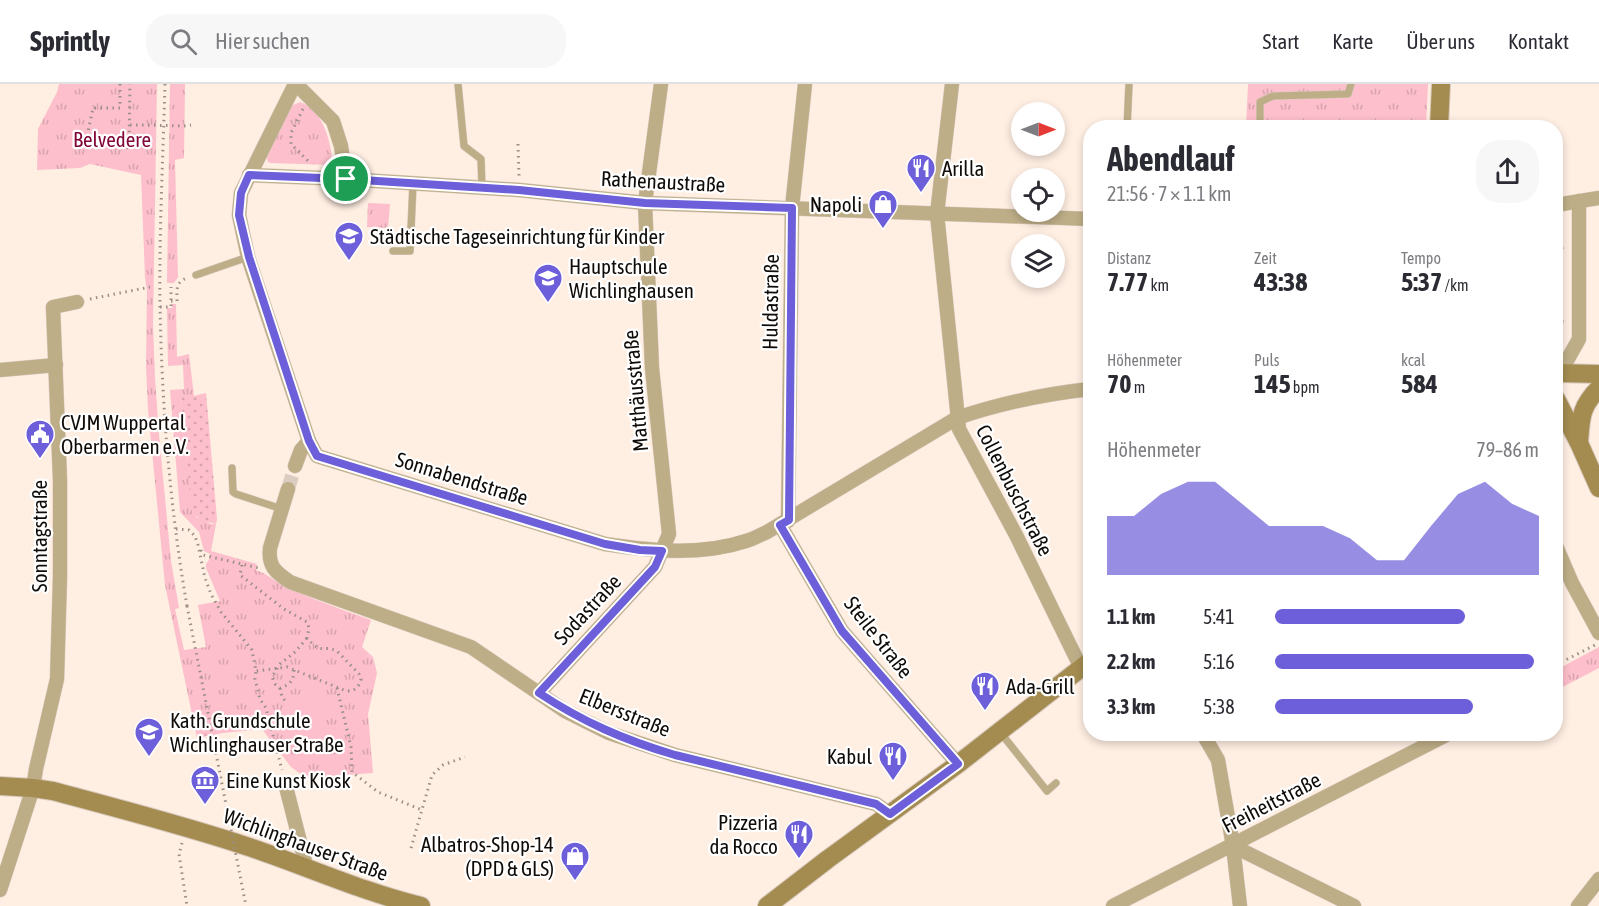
<!DOCTYPE html>
<html lang="de">
<head>
<meta charset="utf-8">
<style>
  body { margin:0; font-family:"Asap Condensed",sans-serif; background:#f7f7f7; color:#2b2b33; height:100vh; display:flex; flex-direction:column; font-size:22px; white-space:nowrap }
  * { box-sizing:border-box; margin:0 }
  p { font-size:20px; color:#7c7c81 }
  .icon { flex:none; width:33px; height:33px; fill:none; stroke:currentColor; stroke-width:2; stroke-linecap:round; stroke-linejoin:round }
  .map { position:relative; flex:1; overflow:hidden }
  .panel { position:absolute; left:1083px; top:36px; width:480px; height:621px; display:flex; flex-direction:column; background:#fff; border-radius:24px; box-shadow:0 3px 9px #0003 }
  .panel>* { flex:none }
  .needle { width:39px; rotate:90deg }
  .fabs { position:absolute; left:1011px; top:18px; display:grid; gap:12px }
  .fabs a { display:grid; place-items:center; width:54px; height:54px; border-radius:50%; background:#fff; box-shadow:0 3px 9px #0003; font-size:30px }
  .pin { position:absolute; display:grid; place-items:center; width:51px; height:51px; color:#fff; margin:-26px; border:3px solid #fff; border-radius:50%; box-shadow:0 2px 6px #0007 }
  .round { display:grid; place-items:center; flex:none; width:63px; height:63px; border-radius:24px; background:#f7f7f7 }
  .overview { display:flex; align-items:center; justify-content:space-between; height:102px; padding:0 24px }
  h1 { font-size:33px; font-weight:700; line-height:45px }
  .stats { display:grid; grid-template-columns:repeat(3,1fr); gap:9px; height:102px; padding:6px 24px }
  .stats div { display:grid; align-content:center }
  .stats b { font-size:26px; font-weight:700 }
  .stats small { font-size:16px; font-weight:400 }
  .stats p { font-size:16px }
  .chart { height:168px; padding:12px 24px }
  .chart p { display:flex; justify-content:space-between }
  .chart svg { width:100%; height:108px; margin-top:6px; fill:#6c5fd9; opacity:.7 }
  ul { padding:0 24px; list-style:none; font-size:20px }
  li { display:grid; grid-template-columns:96px 72px 1fr; align-items:center; height:45px }
  li i { height:15px; border-radius:8px; background:#6c5fd9 }
  header { display:flex; align-items:center; gap:36px; box-sizing:border-box; height:84px; padding:0 30px; background:#fff; border-bottom:2px solid #e1e1e2 }
  header strong { font-size:28px }
  nav { display:flex; gap:33px; margin-inline-start:auto; font-size:21px }
  .search { width:420px; height:54px; background:#f7f7f7; display:flex; align-items:center; gap:15px; box-sizing:border-box; padding:0 21px; border-radius:24px; color:#7c7c81; font-size:22px }
  .map>svg:first-child { display:block }
  .grass { fill:url(#grass-tufts) }
  .garden { fill:url(#garden-dots) }
  .pitch { fill:#fcbfcb }
  .lines { fill:none; stroke-linecap:round; stroke-linejoin:round }
  .street-tunnel { stroke:#dbccc1; stroke-width:14; stroke-dasharray:14 7; stroke-linecap:butt }
  .lane-casing { stroke:#d9cabf; stroke-width:8 }
  .street-casing { stroke:#d9cabf; stroke-width:15 }
  .secondary-casing { stroke:#d9cabf; stroke-width:20 }
  .path { stroke:#9a8e86; stroke-width:3; stroke-dasharray:1.5 4.5; stroke-linecap:butt }
  .lane { stroke:#beae88; stroke-width:7 }
  .street { stroke:#beae88; stroke-width:14 }
  .secondary { stroke:#a48c51; stroke-width:18 }
  .path-bridge { stroke:#9a8e86; stroke-width:3; stroke-dasharray:1.5 4.5; stroke-linecap:butt }
  .route-casing { stroke:#fff; stroke-width:12 }
  .route { stroke:#6c5fd9; stroke-width:8 }
  .labels { text-anchor:middle; dominant-baseline:central; stroke-width:4.5; stroke-linejoin:round; paint-order:stroke }
  .park-label { font-size:21px; fill:#800538; stroke:#fff }
  .poi-label { font-size:21px; fill:#100b07; stroke:#fff; text-anchor:start }
  .street-label { font-size:21px; fill:#100b07; stroke:#fff }
</style>
</head>
<body>
<header>
<strong>Sprintly</strong>
<div class="search"><svg class="icon" aria-label="search" viewBox="0 0 24 24"><circle cx="10" cy="10" r="6"/><path d="M15 15l6 6"/></svg>Hier suchen</div>
<nav><a>Start</a><a>Karte</a><a>Über uns</a><a>Kontakt</a></nav>
</header>
<div class="map">
<svg width="1599" height="822" viewBox="0 0 1599 822">
  <defs>
    <pattern id="grass-tufts" width="24" height="20" patternUnits="userSpaceOnUse" patternTransform="scale(1.5)"><rect width="24" height="20" fill="#fcbfcb"/><path d="M3 7l-1-3M5 7V3M7 7l1-3M15 17l-1-3M17 17v-4M19 17l1-3" fill="none" stroke="#d7a3ad"/></pattern>
    <pattern id="garden-dots" width="8" height="8" patternUnits="userSpaceOnUse" patternTransform="scale(1.5)"><rect width="8" height="8" fill="#fcbfcb"/><path d="M2 2h.1M6 6h.1" fill="none" stroke="#d7a3ad" stroke-width="1.8" stroke-linecap="round"/></pattern>
  </defs>
  <rect width="100%" height="100%" fill="#ffeee2"/>
  <g class="grass">
    <path d="M59 0H157L153 241 155 294 159 351 171 477 179 524 175 525 184 566 206 563 198 521 220 517 206 484V480L209 476 210 470 204 467 199 448 180 428 170 306 184 305 183 281 168 282 167 224H172V220H176L177 273 189 270 194 312 181 314 196 433 211 440H216L211 467 257 480 256 486C268 490 277 499 288 504 315 516 343 526 371 536L362 563 373 573 377 589 368 630 373 689 306 694 291 683 262 645 223 649 197 654 165 501 148 326 146 282 147 207 145 193 141 91 90 80 80 84 37 86 38 45 57 8Z"/>
    <polygon points="170,0 185,0 184,74 175,76 178,193 174,199 167,199"/>
    <polygon points="1248,0 1428,0 1426,43 1246,44"/>
    <path d="M300 18C323 26 332 59 332 81L271 79 268 78 266 71 291 22Z"/>
    <polygon points="368,119 390,120 388,144 367,143"/>
    <polygon points="1599,563 1599,584 1557,606 1556,602 1556,586"/>
  </g>
  <polygon class="garden" points="206,309 217,435 216,440 203,437 192,429 181,313 194,312"/>
  <polygon class="pitch" points="316,609 335,661 303,673 284,620"/>
  <g class="lines">
    <polyline class="street-tunnel" points="288,405 295,382"/>
    <g class="lane-casing">
      <g id="lane">
        <polyline points="458,0 464,62 481,75 482,104"/>
        <polyline points="1127,44 1129,0"/>
        <polyline points="1260,44 1260,18 1273,12 1348,10 1351,0"/>
        <polyline points="393,167 410,167 413,100"/>
        <polyline points="196,191 248,173"/>
        <polyline points="232,384 233,408 236,410 282,425"/>
        <polyline points="1000,648 1047,707 1056,699"/>
      </g>
    </g>
    <g class="street-casing">
      <g id="street">
        <path d="M295 0 241 109 239 131 248 173 309 357 317 372 605 460C651 467 701 472 746 457 753 455 760 451 767 448L957 334C1001 319 1045 310 1090 305"/>
        <polyline points="296,0 333,37 341,62 346,95"/>
        <polyline points="952,0 937,130 959,345 1016,451 1081,584"/>
        <polyline points="249,91 346,95 519,106 645,119 1090,135"/>
        <polyline points="1556,121 1599,114"/>
        <polyline points="0,286 56,281"/>
        <polyline points="1560,289 1579,255 1579,117"/>
        <polyline points="295,382 301,366 309,357"/>
        <path d="M288 405 270 464C268 482 275 488 290 498L471 563 565 627 609 649 675 671 876 720 890 730"/>
        <polyline points="788,437 792,124 805,0"/>
        <polyline points="780,441 842,547 958,680"/>
        <polyline points="1556,462 1572,499 1599,549"/>
        <polyline points="539,609 655,483 669,450 652,284 645,119 661,0"/>
        <polyline points="1203,650 1218,676 1233,762 1240,822"/>
        <polyline points="285,699 307,785"/>
        <polyline points="1233,762 1354,822"/>
        <polyline points="0,806 33,704 36,685 57,595 60,493 60,396 53,223 77,218"/>
        <polyline points="1113,822 1448,650"/>
        <polyline points="1578,822 1599,795"/>
      </g>
    </g>
    <g class="secondary-casing">
      <g id="secondary">
        <polyline points="1439,44 1441,0"/>
        <polyline points="1556,289 1599,290"/>
        <polyline points="1556,315 1579,359 1599,404"/>
        <path d="M1579 359C1581 334 1580 323 1599 304"/>
        <path d="M0 702 33 704 53 707C120 725 187 742 252 764 308 783 363 808 421 822"/>
        <polyline points="767,822 828,775 958,680 1090,577"/>
      </g>
    </g>
    <g class="path">
      <polyline points="120,0 120,24 93,24 86,57 129,64 130,0"/>
      <path d="M165 0C163 74 159 149 160 223 162 322 170 425 187 522"/>
      <polyline points="303,25 291,49 291,60 310,79"/>
      <polyline points="130,41 142,41"/>
      <polyline points="184,42 191,41"/>
      <polyline points="518,60 519,92"/>
      <polyline points="1556,165 1566,163"/>
      <polyline points="90,215 150,203"/>
      <path d="M171 217H177C177 207 175 198 187 194"/>
      <polyline points="160,223 171,223 171,203"/>
      <polyline points="1556,237 1565,238"/>
      <polyline points="176,445 189,446 195,452 198,461 205,494 211,510 221,528 252,566 256,587 255,595 260,615 266,624 282,686"/>
      <polyline points="201,466 203,471 259,484"/>
      <path d="M242 481 240 491 284 525 307 538 309 544 307 554C323 572 322 560 337 567L359 590 361 595C359 604 354 607 346 607L287 583 256 587"/>
      <polyline points="1556,581 1595,561"/>
      <path d="M294 586C294 596 290 601 280 604L275 600 272 593 280 580 295 568 307 554"/>
      <polyline points="280,604 282,613 287,619"/>
      <polyline points="337,604 351,663 352,688 378,708 422,726"/>
      <polyline points="182,759 179,770 187,822"/>
      <polyline points="411,764 432,691 443,681 465,673"/>
    </g>
    <use href="#lane" class="lane"/>
    <use href="#street" class="street"/>
    <use href="#secondary" class="secondary"/>
    <g class="path-bridge">
      <polyline points="142,41 184,42"/>
      <polyline points="187,522 246,822"/>
    </g>
  </g>
  <g class="lines">
    <g class="route-casing">
      <path id="route" d="M249 91 346 95 519 106 645 119 792 124 789 436 780 441 842 547 958 680 890 730 876 720 675 671C624 656 583 638 539 609L655 483 662 467 640 466 605 460 317 372 309 357 249 173 239 131 241 109Z"/>
    </g>
    <use href="#route" class="route"/>
  </g>
  <defs>
    <g id="restaurant-pin" transform="scale(1.5)"><path d="M0 17L-7.5 6A9.5 9.5 0 1 1 7.5 6Z" fill="#6c5fd9" stroke="#fff"/><path d="M-5-6h1v4h1v-4h1v4h1v-4h1v5L-1.5 .5V6h-2V.5L-5-1ZM5-6V6H3V1.5H1.5Q1.5-4 5-6Z" fill="#fff"/></g>
    <g id="shop-pin" transform="scale(1.5)"><path d="M0 17L-7.5 6A9.5 9.5 0 1 1 7.5 6Z" fill="#6c5fd9" stroke="#fff"/><path d="M-5-2.5h2.3a2.7 3.5 0 0 1 5.4 0H5L5.5 6h-11ZM-1.5-2.5h3a1.5 2.3 0 0 0-3 0Z" fill="#fff"/></g>
    <g id="school-pin" transform="scale(1.5)"><path d="M0 17L-7.5 6A9.5 9.5 0 1 1 7.5 6Z" fill="#6c5fd9" stroke="#fff"/><path d="M0-5L7-2L0 1L-7-2ZM-4 1L0 2.5L4 1V4Q0 6-4 4Z" fill="#fff"/></g>
    <g id="civic-pin" transform="scale(1.5)"><path d="M0 17L-7.5 6A9.5 9.5 0 1 1 7.5 6Z" fill="#6c5fd9" stroke="#fff"/><path d="M-.6-6.5H3V-4.5H.6V-3L4-1V1h2V6H-6V1h2V-1L-.6-3ZM-1.2 2.5V6h2.4V2.5Z" fill="#fff"/></g>
    <g id="museum-pin" transform="scale(1.5)"><path d="M0 17L-7.5 6A9.5 9.5 0 1 1 7.5 6Z" fill="#6c5fd9" stroke="#fff"/><path d="M0-6L6-3V-2H-6V-3ZM-5-1h2V3h-2ZM-1-1h2V3h-2ZM3-1h2V3H3ZM-6 4H6V6H-6Z" fill="#fff"/></g>
  </defs>
  <g fill-rule="evenodd">
    <use href="#restaurant-pin" x="921" y="84"/>
    <use href="#shop-pin" x="883" y="120"/>
    <use href="#school-pin" x="349" y="152"/>
    <use href="#school-pin" x="548" y="194"/>
    <use href="#civic-pin" x="40" y="350"/>
    <use href="#restaurant-pin" x="985" y="602"/>
    <use href="#school-pin" x="149" y="648"/>
    <use href="#restaurant-pin" x="893" y="672"/>
    <use href="#museum-pin" x="205" y="696"/>
    <use href="#restaurant-pin" x="799" y="750"/>
    <use href="#shop-pin" x="575" y="772"/>
  </g>
  <g class="labels">
    <g class="park-label">
      <text x="112" y="55">Belvedere</text>
    </g>
    <g class="poi-label">
      <text x="942" y="84">Arilla</text>
      <text x="862" y="120" text-anchor="end">Napoli</text>
      <text x="370" y="152">Städtische Tageseinrichtung für Kinder</text>
      <text x="569" y="182">Hauptschule<tspan x="569" dy="24">Wichlinghausen</tspan></text>
      <text x="61" y="338">CVJM Wuppertal<tspan x="61" dy="24">Oberbarmen e.V.</tspan></text>
      <text x="1006" y="602">Ada-Grill</text>
      <text x="170" y="636">Kath. Grundschule<tspan x="170" dy="24">Wichlinghauser Straße</tspan></text>
      <text x="872" y="672" text-anchor="end">Kabul</text>
      <text x="226" y="696">Eine Kunst Kiosk</text>
      <text x="778" y="738" text-anchor="end">Pizzeria<tspan x="778" dy="24">da Rocco</tspan></text>
      <text x="554" y="760" text-anchor="end">Albatros-Shop-14<tspan x="554" dy="24">(DPD &amp; GLS)</tspan></text>
    </g>
    <g class="street-label">
      <text transform="translate(663 97) rotate(3)">Rathenaustraße</text>
      <text transform="translate(770 218) rotate(-89)">Huldastraße</text>
      <text transform="translate(635 307) rotate(-95)">Matthäusstraße</text>
      <text transform="translate(462 394) rotate(17)">Sonnabendstraße</text>
      <text transform="translate(1015 406) rotate(63)">Collenbuschstraße</text>
      <text transform="translate(39 452) rotate(-90)">Sonntagstraße</text>
      <text transform="translate(587 525) rotate(-47)">Sodastraße</text>
      <text transform="translate(879 553) rotate(52)">Steile Straße</text>
      <text transform="translate(625 628) rotate(22)">Elbersstraße</text>
      <text transform="translate(1271 718) rotate(-27)">Freiheitstraße</text>
      <text transform="translate(306 760) rotate(20)">Wichlinghauser Straße</text>
    </g>
  </g>
</svg>
<div class="fabs">
<a><svg class="needle" viewBox="-14 -14 28 28"><path d="M0-13l5 13h-10z" fill="#e53935"/><path d="M0 13l5-13h-10z" fill="#7c7c81"/></svg></a>
<a><svg class="icon" aria-label="locate" viewBox="0 0 24 24"><circle cx="12" cy="12" r="6"/><path d="M12 2v4M12 18v4M2 12h4M18 12h4"/></svg></a>
<a><svg class="icon" aria-label="layers" viewBox="0 0 24 24"><path d="M12 4l9 5-9 5-9-5zM3 14l9 5 9-5"/></svg></a>
</div>
<div class="pin" style="left:346px;top:95px;background:#1e9e55"><svg class="icon" aria-label="arrive" viewBox="0 0 24 24"><path d="M6 21V4h12l-3 4 3 4H6"/></svg></div>
<section class="panel">
<div class="overview"><div><h1>Abendlauf</h1><p>21:56 · 7 × 1.1 km</p></div><a class="round"><svg class="icon" aria-label="share" viewBox="0 0 24 24"><path d="M12 15V3M7 8l5-5 5 5M5 13v7h14v-7"/></svg></a></div>
<div class="stats">
<div><p>Distanz</p><b>7.77<small> km</small></b></div>
<div><p>Zeit</p><b>43:38</b></div>
<div><p>Tempo</p><b>5:37<small> /km</small></b></div>
</div>
<div class="stats">
<div><p>Höhenmeter</p><b>70<small> m</small></b></div>
<div><p>Puls</p><b>145<small> bpm</small></b></div>
<div><p>kcal</p><b>584</b></div>
</div>
<div class="chart"><p><span>Höhenmeter</span>79–86 m</p>
<svg viewBox="0 0 160 44" preserveAspectRatio="none"><path d="M0 44V20L10 20L20 11L30 6L40 6L50 15L60 24L70 24L80 24L90 29L100 38L110 38L120 24L130 11L140 6L150 15L160 20V44z"/></svg>
</div>
<ul>
<li><b>1.1 km</b>5:41<i style="width:72%"></i></li>
<li><b>2.2 km</b>5:16<i style="width:98%"></i></li>
<li><b>3.3 km</b>5:38<i style="width:75%"></i></li>
</ul>
</section>
</div>
</body>
</html>
